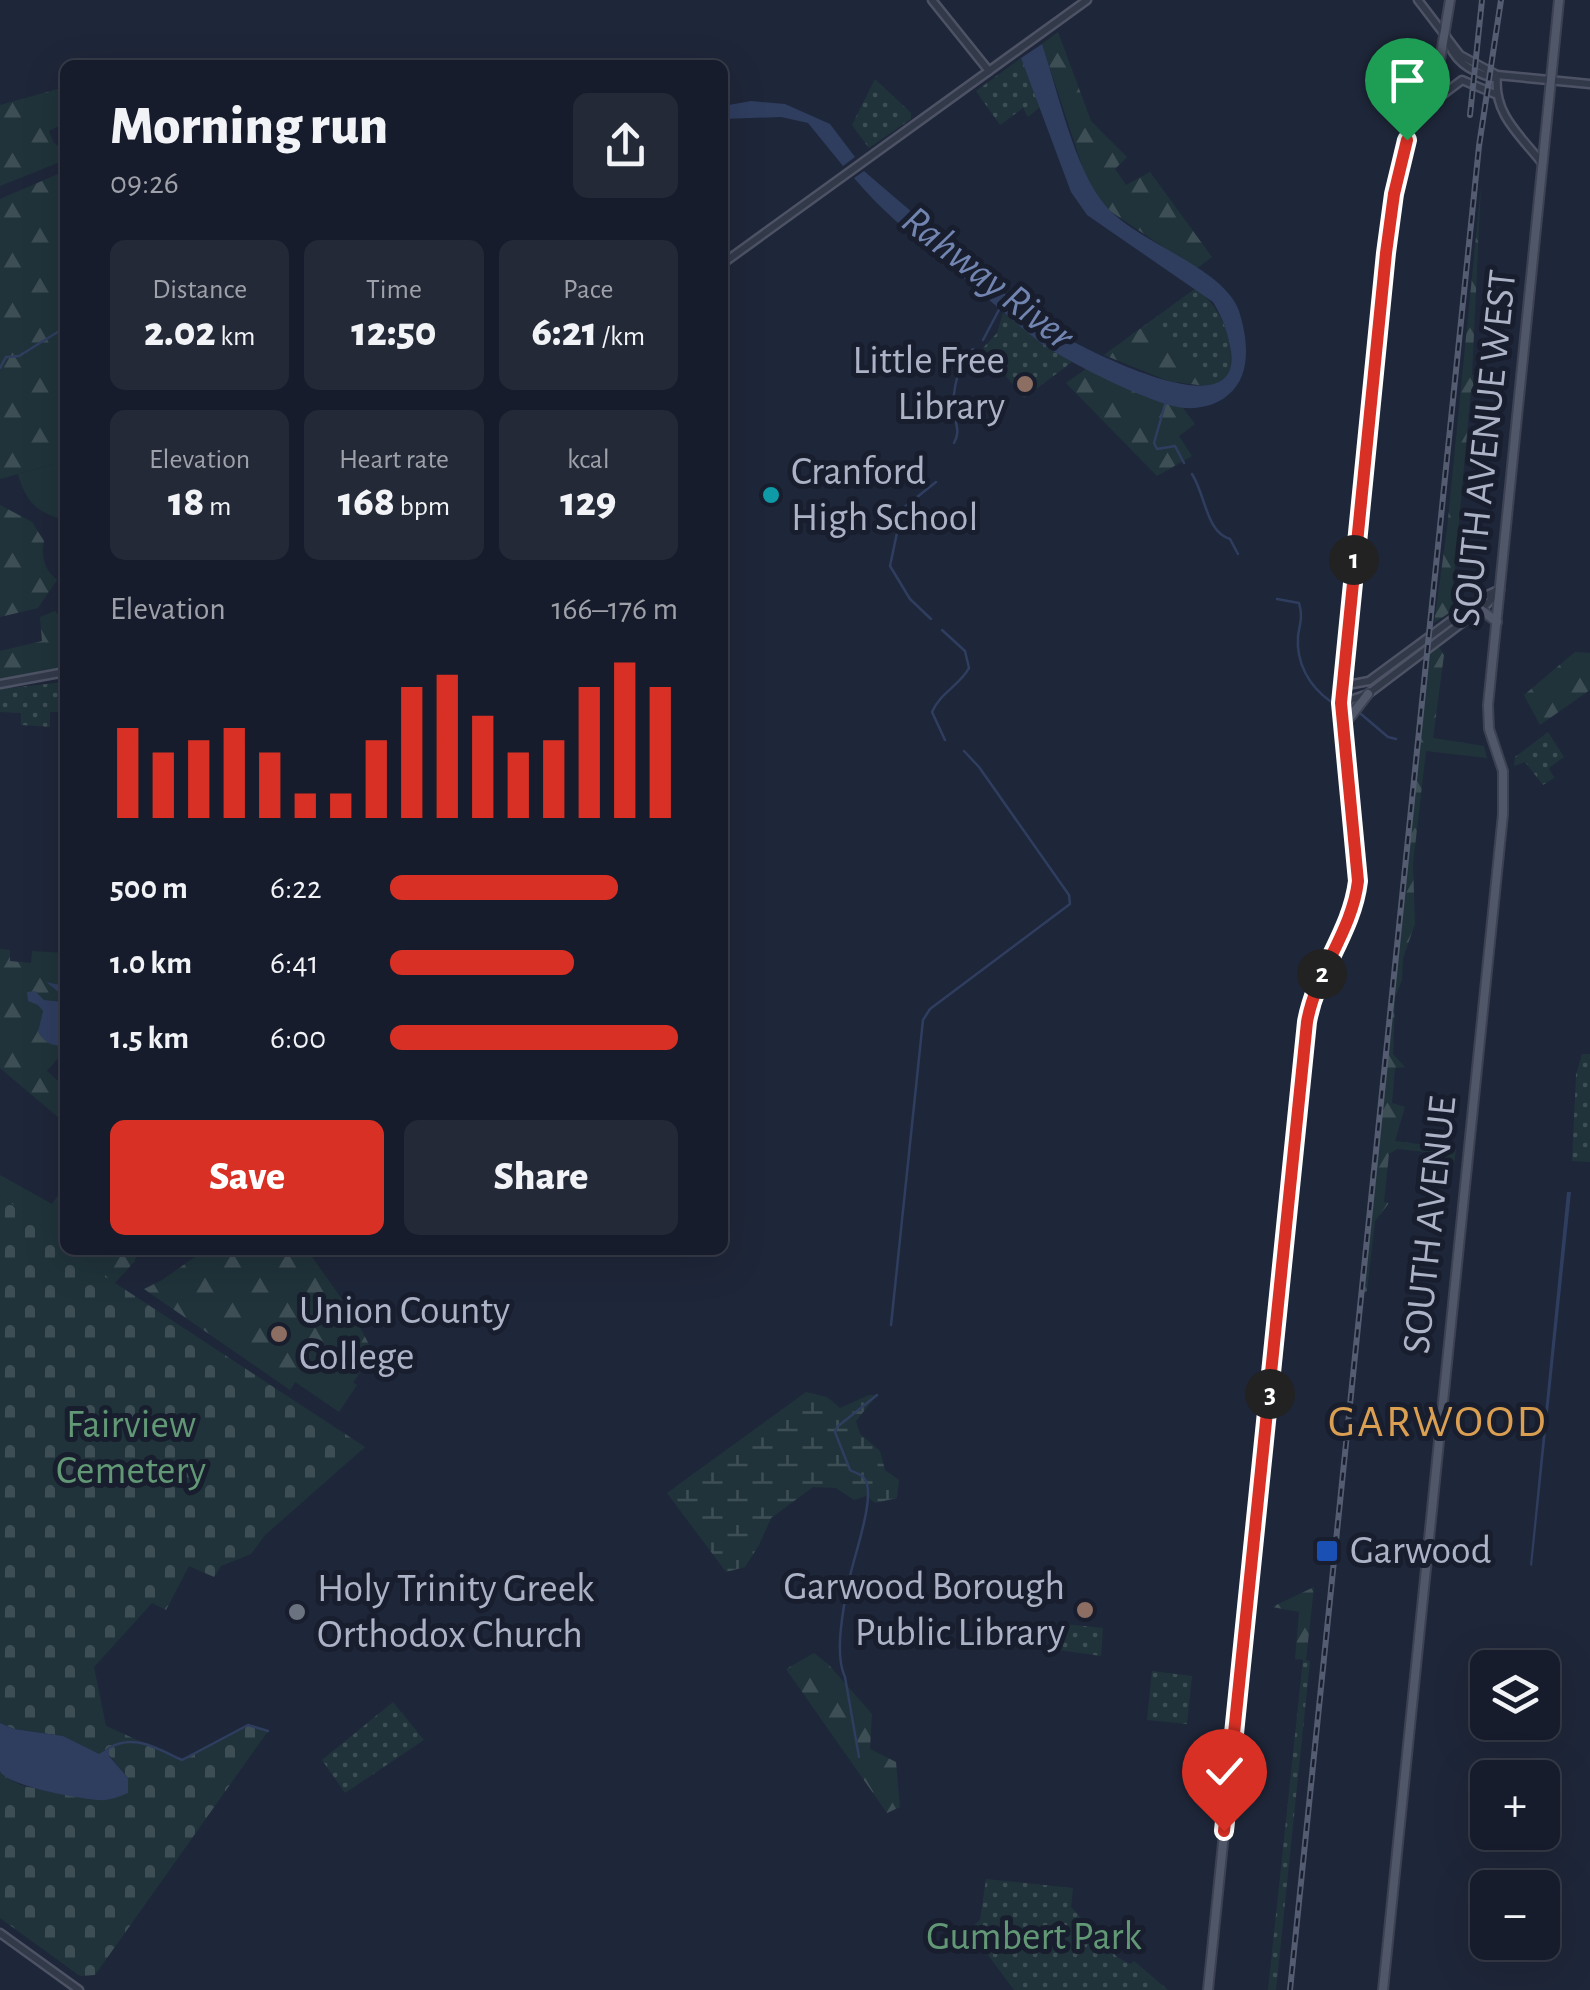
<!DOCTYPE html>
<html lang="en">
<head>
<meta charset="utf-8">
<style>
  body { margin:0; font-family:"Alegreya Sans",sans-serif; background:#232937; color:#f1f3f6; height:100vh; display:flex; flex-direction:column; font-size:38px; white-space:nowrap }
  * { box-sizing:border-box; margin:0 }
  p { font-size:32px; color:#9ea1a9 }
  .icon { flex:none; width:55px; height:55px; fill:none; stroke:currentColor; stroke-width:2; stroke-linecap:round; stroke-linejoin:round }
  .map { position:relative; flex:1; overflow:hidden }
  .panel { position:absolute; left:60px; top:60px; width:668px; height:1195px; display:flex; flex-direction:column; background:#161c2b; border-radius:15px; box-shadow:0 10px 40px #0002,0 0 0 2px #353a47 }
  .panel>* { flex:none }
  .buttons { position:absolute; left:1470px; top:1650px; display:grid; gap:20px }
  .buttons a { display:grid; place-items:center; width:90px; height:90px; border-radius:15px; background:#161c2b; box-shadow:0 10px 40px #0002,0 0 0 2px #353a47; font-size:50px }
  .pin { position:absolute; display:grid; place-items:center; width:85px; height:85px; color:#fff; margin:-102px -42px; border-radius:50% 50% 50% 0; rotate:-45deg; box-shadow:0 0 10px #0007 }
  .pin .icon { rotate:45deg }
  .km { position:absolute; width:50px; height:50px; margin:-25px; border-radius:50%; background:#222; color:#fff; font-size:28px; line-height:50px; text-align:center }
  .round { display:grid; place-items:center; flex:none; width:105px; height:105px; border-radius:15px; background:#232937 }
  .summary { display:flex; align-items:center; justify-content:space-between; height:170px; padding:0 50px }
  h1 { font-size:55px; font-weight:800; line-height:75px }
  .figures { display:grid; grid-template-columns:repeat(3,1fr); gap:15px; height:170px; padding:10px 50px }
  .figures div { display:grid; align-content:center; border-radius:15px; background:#232937; text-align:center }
  .figures b { font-size:42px; font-weight:800 }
  .figures small { font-size:28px; font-weight:400 }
  .figures p { font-size:28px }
  .chart { height:280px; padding:20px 50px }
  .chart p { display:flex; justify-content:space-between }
  .chart svg { width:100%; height:180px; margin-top:10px; stroke:#d93025; stroke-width:6 }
  .action { display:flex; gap:20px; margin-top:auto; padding:20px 50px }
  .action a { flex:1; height:115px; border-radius:15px; background:#d93025; color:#fff; font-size:40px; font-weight:800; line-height:115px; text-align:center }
  .action a+a { background:#232937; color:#f1f3f6 }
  ul { padding:0 50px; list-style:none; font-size:32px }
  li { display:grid; grid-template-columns:160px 120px 1fr; align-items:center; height:75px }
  li i { height:25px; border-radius:12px; background:#d93025 }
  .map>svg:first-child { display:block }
  .grass { fill:url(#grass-dots) }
  .forest { fill:url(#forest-firs) }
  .wetland { fill:url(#wetland-marsh) }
  .cemetery { fill:url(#cemetery-stones) }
  .pitch { fill:#20333a }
  .water { fill:#2f3d5f }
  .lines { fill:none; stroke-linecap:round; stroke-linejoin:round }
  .stream { stroke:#2f3d5f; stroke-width:2.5 }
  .minor-casing { stroke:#4d5364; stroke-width:11 }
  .major-casing { stroke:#3c4252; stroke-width:12 }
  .minor { stroke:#323949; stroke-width:6 }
  .major { stroke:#505769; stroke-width:8 }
  .rail-casing { stroke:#535c71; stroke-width:6 }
  .rail { stroke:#181e2d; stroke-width:2.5; stroke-dasharray:8; stroke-linecap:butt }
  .route-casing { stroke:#fff; stroke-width:20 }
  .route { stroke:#d93025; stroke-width:12 }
  .education-dot { fill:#8d6e63; stroke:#181e2d; stroke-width:4 }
  .culture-dot { fill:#0f9aa8; stroke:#181e2d; stroke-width:4 }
  .transit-dot { fill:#1a4fb4; stroke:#181e2d; stroke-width:4 }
  .worship-dot { fill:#6b7280; stroke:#181e2d; stroke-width:4 }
  .labels { text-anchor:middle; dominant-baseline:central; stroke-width:10; stroke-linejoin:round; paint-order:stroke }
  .poi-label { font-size:40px; fill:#acb3c6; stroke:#181e2d; text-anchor:start }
  .street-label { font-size:40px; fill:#acb3c6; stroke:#181e2d }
  .park-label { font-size:40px; fill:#629875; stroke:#181e2d }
  .water-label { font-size:42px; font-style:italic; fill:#7285b1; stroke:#181e2d }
  .quarter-label { font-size:45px; letter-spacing:2.5px; fill:#db9f52; stroke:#181e2d }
</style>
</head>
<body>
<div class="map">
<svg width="1590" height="1990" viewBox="0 0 1590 1990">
  <defs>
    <pattern id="grass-dots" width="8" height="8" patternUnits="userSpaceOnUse" patternTransform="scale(2.5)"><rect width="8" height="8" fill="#20333a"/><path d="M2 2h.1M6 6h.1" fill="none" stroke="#3e4e55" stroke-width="1.8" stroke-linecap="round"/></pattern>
    <pattern id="forest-firs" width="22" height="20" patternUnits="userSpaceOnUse" patternTransform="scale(2.5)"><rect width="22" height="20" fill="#20333a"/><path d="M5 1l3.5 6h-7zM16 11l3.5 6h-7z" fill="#3e4e55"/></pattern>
    <pattern id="wetland-marsh" width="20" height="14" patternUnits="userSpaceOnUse" patternTransform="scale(2.5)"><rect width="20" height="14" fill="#20333a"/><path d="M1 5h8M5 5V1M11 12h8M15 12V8" fill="none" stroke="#3e4e55"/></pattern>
    <pattern id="cemetery-stones" width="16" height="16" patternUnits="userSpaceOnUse" patternTransform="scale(2.5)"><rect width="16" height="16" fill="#20333a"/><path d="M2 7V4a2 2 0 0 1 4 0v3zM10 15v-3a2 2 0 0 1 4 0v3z" fill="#3e4e55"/></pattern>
  </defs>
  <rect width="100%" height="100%" fill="#1e2639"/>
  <g class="grass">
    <polygon points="1021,58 1040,107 1028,117 1023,108 1000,125 976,91"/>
    <polygon points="875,79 911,113 911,119 869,148 852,125"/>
    <path d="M1196 288C1223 310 1234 339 1230 374L1223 383 1213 387 1104 355Z"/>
    <polygon points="1003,313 1072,362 1024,398 983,348 997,333"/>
    <polygon points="65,682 65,712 50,712 50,727 21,725 21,713 0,712 0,689"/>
    <polygon points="1548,732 1564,757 1549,768 1554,778 1543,785 1525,762 1514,766 1515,757"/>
    <polygon points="1582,1054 1590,1054 1590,1162 1572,1161 1576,1075"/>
    <polygon points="1065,1624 1103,1628 1101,1656 1059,1650"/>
    <polygon points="1303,1659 1310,1661 1276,1990 1268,1990"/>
    <polygon points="1152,1671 1192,1676 1187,1724 1147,1720"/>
    <polygon points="393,1702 424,1740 345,1793 322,1760"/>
    <polygon points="986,1879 1073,1888 1071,1907 1117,1957 1130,1964 1134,1961 1168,1990 1014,1990 969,1929 980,1920"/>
  </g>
  <g class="forest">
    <polygon points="1058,32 1091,121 1127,157 1115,169 1126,185 1150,172 1212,257 1196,269 1107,209 1087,181 1042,44"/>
    <polygon points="65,87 65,123 49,131 54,143 65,151 65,160 0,186 0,105"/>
    <polygon points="65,171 65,461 0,479 0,199"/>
    <polygon points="1481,186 1472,375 1496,379 1494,384 1475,382 1471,390 1452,597 1455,609 1434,623 1447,529"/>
    <polygon points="1158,316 1173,346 1210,376 1213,387 1168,381 1104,355"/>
    <polygon points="1087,368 1183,408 1195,424 1179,436 1192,456 1157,476 1066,383"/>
    <path d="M0 505 32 522 44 541C41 557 44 569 57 580L38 608 0 617Z"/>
    <polygon points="55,611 65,622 65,672 0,683 0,651 42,641 40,617"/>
    <polygon points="1436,643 1444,655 1433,738 1484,746 1487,758 1426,751 1413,864 1415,924 1403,958 1402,980 1395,998 1393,1054 1405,1067 1395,1068 1392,1103 1405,1107 1395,1141 1456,1149 1454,1164 1444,1159 1444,1154 1397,1149 1389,1154 1384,1202 1389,1203 1375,1221 1367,1291 1361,1294 1428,646"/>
    <polygon points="1575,652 1590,653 1590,690 1540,725 1524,695"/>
    <polygon points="0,949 10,950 10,961 31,963 32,951 65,953 65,1050 47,1071 65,1087 65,1123 0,1068"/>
    <polygon points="0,1175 52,1204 65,1185 65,1243 0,1195"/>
    <polygon points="74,1250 137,1250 135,1261 115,1283"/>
    <polygon points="205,1250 307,1250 354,1316 373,1352 353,1383 313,1356 290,1390 144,1289 162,1280"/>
    <polygon points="1314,1587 1306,1660 1295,1659 1299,1612 1272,1607"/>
    <polygon points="814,1653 829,1665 872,1714 870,1749 896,1762 900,1807 887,1813 786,1669"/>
  </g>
  <polygon class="wetland" points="806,1392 827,1397 840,1408 869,1395 877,1395 856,1421 860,1434 880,1451 885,1470 899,1480 897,1498 875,1503 866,1496 854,1500 836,1488 813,1487 771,1518 759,1545 745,1567 726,1572 667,1493"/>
  <path class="cemetery" d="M0 1195 65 1243V1250H74L115 1283 365 1447 265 1535 251 1554 221 1566 214 1577 189 1566 166 1610 152 1603 94 1667 106 1726 182 1760 248 1725 268 1731 95 1975 80 1976 0 1918V1771C29 1804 91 1783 128 1778L109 1755 108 1748 99 1755 63 1736 14 1729 0 1723Z"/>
  <g class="pitch">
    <path d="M65 461V518L61 519C35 512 25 499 18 474Z"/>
    <polygon points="313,1356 357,1385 339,1412 295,1382"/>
  </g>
  <g class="water">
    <path d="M1042 44C1058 91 1074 168 1105 205 1135 242 1224 267 1239 311 1248 339 1252 376 1228 395 1217 405 1200 409 1185 408 1157 407 1065 361 1041 343 1013 322 987 297 960 275 923 244 885 215 854 178L864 171C905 206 946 241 986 277 1003 291 1020 310 1039 322 1067 341 1242 435 1231 352 1228 333 1223 318 1213 302L1087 215 1071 192 1021 58Z"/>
    <polygon points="751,101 785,104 830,124 855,157 843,166 808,123 781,117 723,119 723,106"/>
    <path d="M46 982 65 986V1046C52 1046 45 1043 38 1032L43 1011 38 1005 28 1001 27 992 35 991 44 1000 62 1002 61 994Z"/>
    <polygon points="1567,1192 1571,1192 1532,1566 1530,1565"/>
    <path d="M0 1723 14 1729 63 1736 99 1754 109 1748V1756L128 1778V1793C118 1797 109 1801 98 1800 81 1799 6 1786 0 1771 0 1759 0 1736 0 1723Z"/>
  </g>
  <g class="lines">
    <g class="stream">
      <polyline points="983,340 1001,306"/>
      <polyline points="0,368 6,357 19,356 61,330 65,314"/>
      <polyline points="1166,401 1154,443 1157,449 1175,446 1184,463"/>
      <path d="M954 443C961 430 955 425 954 411 952 392 958 362 973 349"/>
      <path d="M1192 474C1206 496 1206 532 1230 539L1238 554"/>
      <path d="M1277 599 1299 603C1303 616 1300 623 1298 636 1296 663 1309 686 1330 701"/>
      <polyline points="931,619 910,599 890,566 902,509 936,482"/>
      <path d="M942 630 965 651 969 668C960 685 940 693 932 712L945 740"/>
      <polyline points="1361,714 1388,737 1396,739"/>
      <polyline points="891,1325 923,1020 930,1009 1070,904 1069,895 979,767 964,751"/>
      <path d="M849 1581C852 1561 878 1493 864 1478 861 1474 855 1473 850 1470L835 1432 837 1427 877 1395"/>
      <path d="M846 1594C842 1617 835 1656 845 1677L859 1757"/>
      <path d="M109 1748C134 1733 158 1749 182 1760L248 1725 268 1731"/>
    </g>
    <g class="minor-casing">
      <g id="minor">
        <polyline points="932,0 989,71"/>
        <polyline points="1418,0 1460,55 1497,75"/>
        <path d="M1446 36C1453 61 1469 71 1493 78L1497 75 1590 84"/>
        <path d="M1497 76C1493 114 1520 135 1542 163"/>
        <polyline points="1434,101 1462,80 1495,94"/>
        <polyline points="722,264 1087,0"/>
        <polyline points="0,684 65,672"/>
        <polyline points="1342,686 1369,681 1483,597 1496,591"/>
        <polyline points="1341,703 1368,694 1487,604 1500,590"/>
        <polyline points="0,1933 79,1990"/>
      </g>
    </g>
    <g class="major-casing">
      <g id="major">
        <polyline points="1480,609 1497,622"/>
        <polyline points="1344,725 1368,694"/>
        <path d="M1208 1990 1307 1022C1316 972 1352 932 1358 881L1341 703 1392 208 1408 136 1407 123 1433 102 1450 0"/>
        <polyline points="1383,1990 1503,814 1503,771 1489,729 1488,705 1559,0"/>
      </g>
    </g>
    <use href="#minor" class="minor"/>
    <use href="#major" class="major"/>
    <g class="rail-casing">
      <g id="rail">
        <polyline points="1470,115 1482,0"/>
        <polyline points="1290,1990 1479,146 1501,0"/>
      </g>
    </g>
    <use href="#rail" class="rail"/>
  </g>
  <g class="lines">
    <g class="route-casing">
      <path id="route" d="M1224 1831 1307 1022C1316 971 1352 932 1358 881L1341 703 1386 253 1394 194 1407 140"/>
    </g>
    <use href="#route" class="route"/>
  </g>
  <g class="education-dot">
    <circle cx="1025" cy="384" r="10"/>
    <circle cx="279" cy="1334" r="10"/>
    <circle cx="1085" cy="1610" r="10"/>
  </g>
  <circle class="culture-dot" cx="771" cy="495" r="10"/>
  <rect class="transit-dot" x="1315" y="1539" width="24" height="24" rx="5"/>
  <circle class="worship-dot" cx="297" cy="1612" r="10"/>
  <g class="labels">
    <g class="poi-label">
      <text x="1005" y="361" text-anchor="end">Little Free<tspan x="1005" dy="46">Library</tspan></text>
      <text x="791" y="472">Cranford<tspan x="791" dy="46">High School</tspan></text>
      <text x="299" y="1311">Union County<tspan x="299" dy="46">College</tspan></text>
      <text x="1350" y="1551">Garwood</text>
      <text x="1065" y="1587" text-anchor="end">Garwood Borough<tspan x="1065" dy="46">Public Library</tspan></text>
      <text x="317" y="1589">Holy Trinity Greek<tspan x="317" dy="46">Orthodox Church</tspan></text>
    </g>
    <g class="street-label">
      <text transform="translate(1485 448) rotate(-84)">SOUTH AVENUE WEST</text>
      <text transform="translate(1430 1225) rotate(-84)">SOUTH AVENUE</text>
    </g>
    <g class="park-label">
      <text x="131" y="1425">Fairview<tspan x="131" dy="46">Cemetery</tspan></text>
      <text x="1034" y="1937">Gumbert Park</text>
    </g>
    <g class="water-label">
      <text transform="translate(988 278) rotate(38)">Rahway River</text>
    </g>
    <g class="quarter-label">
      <text x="1438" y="1422">GARWOOD</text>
    </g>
  </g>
</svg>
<div class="buttons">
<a><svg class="icon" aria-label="layers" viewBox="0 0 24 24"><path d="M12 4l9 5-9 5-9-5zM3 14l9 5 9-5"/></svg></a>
<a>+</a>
<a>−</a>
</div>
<div class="pin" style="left:1407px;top:140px;background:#1e9e55"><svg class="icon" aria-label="arrive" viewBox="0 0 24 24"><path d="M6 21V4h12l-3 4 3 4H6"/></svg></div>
<div class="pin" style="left:1224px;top:1831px;background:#d93025"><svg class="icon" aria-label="check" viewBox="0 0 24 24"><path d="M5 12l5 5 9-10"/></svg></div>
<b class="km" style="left:1354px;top:560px">1</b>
<b class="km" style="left:1322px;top:974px">2</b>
<b class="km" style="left:1270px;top:1394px">3</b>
<section class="panel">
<div class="summary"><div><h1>Morning run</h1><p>09:26</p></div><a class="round"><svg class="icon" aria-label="share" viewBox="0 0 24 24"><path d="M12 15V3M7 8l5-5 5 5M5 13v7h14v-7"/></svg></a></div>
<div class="figures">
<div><p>Distance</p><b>2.02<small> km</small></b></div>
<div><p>Time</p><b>12:50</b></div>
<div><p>Pace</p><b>6:21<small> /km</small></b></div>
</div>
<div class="figures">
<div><p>Elevation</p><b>18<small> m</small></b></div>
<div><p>Heart rate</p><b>168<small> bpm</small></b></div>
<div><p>kcal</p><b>129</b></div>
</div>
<div class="chart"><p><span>Elevation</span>166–176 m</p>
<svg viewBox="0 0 160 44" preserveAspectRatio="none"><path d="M5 44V22M15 44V28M25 44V25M35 44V22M45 44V28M55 44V38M65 44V38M75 44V25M85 44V12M95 44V9M105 44V19M115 44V28M125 44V25M135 44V12M145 44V6M155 44V12"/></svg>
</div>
<ul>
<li><b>500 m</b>6:22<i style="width:79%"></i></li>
<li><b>1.0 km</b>6:41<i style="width:64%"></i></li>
<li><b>1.5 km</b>6:00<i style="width:100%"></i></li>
</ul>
<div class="action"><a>Save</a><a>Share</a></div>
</section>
</div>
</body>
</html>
